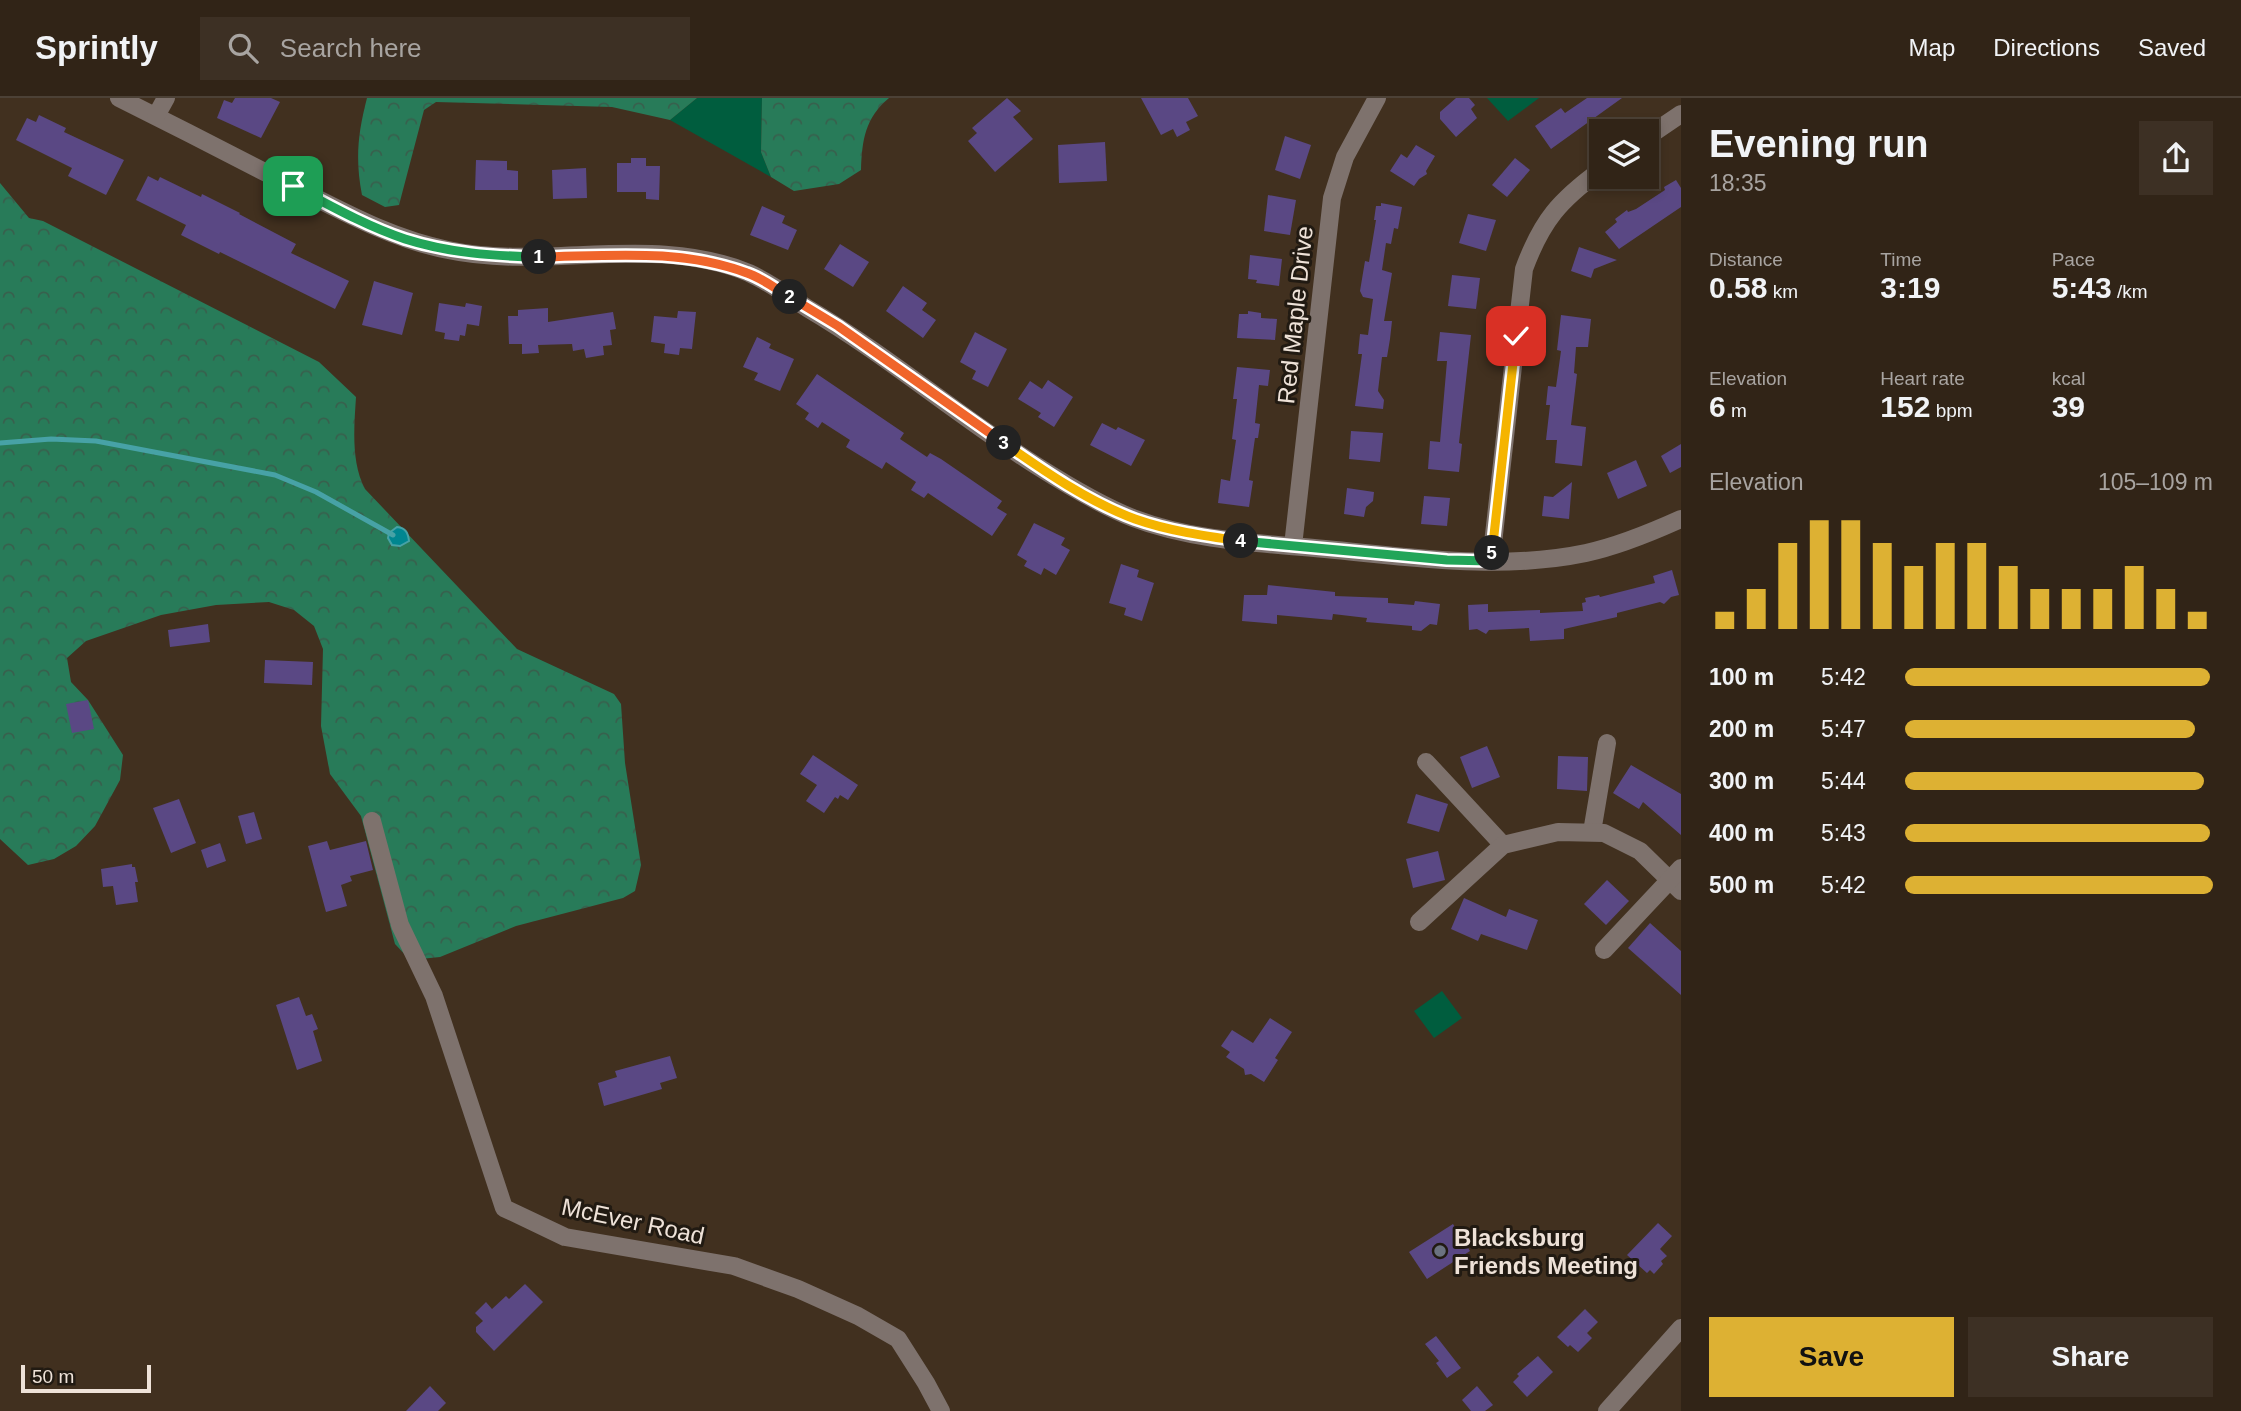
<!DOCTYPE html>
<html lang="en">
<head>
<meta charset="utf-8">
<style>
  body { margin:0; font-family:Helvetica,sans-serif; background:#3d3024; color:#f1f3f6; height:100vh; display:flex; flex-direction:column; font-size:26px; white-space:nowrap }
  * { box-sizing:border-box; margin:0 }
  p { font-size:23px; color:#a8a4a1 }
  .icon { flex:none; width:38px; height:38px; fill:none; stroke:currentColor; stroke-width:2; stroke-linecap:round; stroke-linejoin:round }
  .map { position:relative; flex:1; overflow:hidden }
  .details { display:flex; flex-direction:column; background:#312417; width:560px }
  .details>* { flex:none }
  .controls { position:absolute; left:1589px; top:21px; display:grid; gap:14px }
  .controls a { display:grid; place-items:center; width:70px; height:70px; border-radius:0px; background:#312417; box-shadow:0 4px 10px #0003,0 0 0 2px #4c4136; font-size:35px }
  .scale { position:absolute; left:21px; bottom:18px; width:130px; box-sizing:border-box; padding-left:7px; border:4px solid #eee2d8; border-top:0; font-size:19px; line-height:24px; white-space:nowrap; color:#eee2d8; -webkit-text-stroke:5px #211a12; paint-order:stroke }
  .pin { position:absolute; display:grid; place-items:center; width:60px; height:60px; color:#fff; margin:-30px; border-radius:14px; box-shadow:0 4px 10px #0006 }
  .km { position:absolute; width:35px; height:35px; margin:-18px; border-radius:50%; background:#222; color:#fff; font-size:19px; line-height:35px; text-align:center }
  .round { display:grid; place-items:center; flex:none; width:74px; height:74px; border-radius:0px; background:#3d3024 }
  .summary { display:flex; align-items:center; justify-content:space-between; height:119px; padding:0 28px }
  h1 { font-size:38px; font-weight:600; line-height:52px }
  .stats { display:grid; grid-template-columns:repeat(3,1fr); gap:10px; height:119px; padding:7px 28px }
  .stats div { display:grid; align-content:center }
  .stats b { font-size:30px; font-weight:600 }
  .stats small { font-size:19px; font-weight:400 }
  .stats p { font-size:19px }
  .chart { height:196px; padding:14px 28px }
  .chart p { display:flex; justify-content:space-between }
  .chart svg { width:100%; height:126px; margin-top:7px; stroke:#ddb133; stroke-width:6 }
  .primary-button { display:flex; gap:14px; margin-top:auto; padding:14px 28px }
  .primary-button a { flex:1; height:80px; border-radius:0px; background:#ddb133; color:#111; font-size:28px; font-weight:600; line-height:80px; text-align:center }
  .primary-button a+a { background:#3d3024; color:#f1f3f6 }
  ul { padding:0 28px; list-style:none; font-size:23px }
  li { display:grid; grid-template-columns:112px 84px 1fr; align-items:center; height:52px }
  li i { height:18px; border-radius:9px; background:#ddb133 }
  header { display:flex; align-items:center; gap:42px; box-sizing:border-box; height:98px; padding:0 35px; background:#312417; border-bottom:2px solid #4c4136 }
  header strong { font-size:33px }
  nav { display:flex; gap:38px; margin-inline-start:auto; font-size:24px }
  .search { width:490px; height:63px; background:#3d3024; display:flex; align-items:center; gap:18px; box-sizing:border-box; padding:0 24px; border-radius:0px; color:#a8a4a1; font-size:26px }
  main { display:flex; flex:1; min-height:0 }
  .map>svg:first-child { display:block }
  .grass { fill:#005d3e }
  .forest { fill:url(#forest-crowns) }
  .water { fill:#008690; stroke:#47a2a6; stroke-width:2 }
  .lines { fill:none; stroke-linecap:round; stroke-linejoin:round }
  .stream { stroke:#47a2a6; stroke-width:5 }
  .building { fill:#5a4884 }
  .minor { stroke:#7e726d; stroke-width:18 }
  .split-1-casing { stroke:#fff; stroke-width:14 }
  .split-2-casing { stroke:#fff; stroke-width:14 }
  .split-3-casing { stroke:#fff; stroke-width:14 }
  .split-4-casing { stroke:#fff; stroke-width:14 }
  .split-5-casing { stroke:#fff; stroke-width:14 }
  .split-6-casing { stroke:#fff; stroke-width:14 }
  .split-1 { stroke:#22a559; stroke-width:9 }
  .split-2 { stroke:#f0652b; stroke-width:9 }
  .split-3 { stroke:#f0652b; stroke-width:9 }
  .split-4 { stroke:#f5b400; stroke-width:9 }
  .split-5 { stroke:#22a559; stroke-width:9 }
  .split-6 { stroke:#f5b400; stroke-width:9 }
  .worship-dot { fill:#6b7280; stroke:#211a12; stroke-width:2.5 }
  .labels { text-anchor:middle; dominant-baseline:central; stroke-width:6; stroke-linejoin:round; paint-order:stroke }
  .street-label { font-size:24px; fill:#eee2d8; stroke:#211a12 }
  .poi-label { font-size:24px; font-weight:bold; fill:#eee2d8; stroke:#211a12; text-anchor:start }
</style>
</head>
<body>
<header>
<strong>Sprintly</strong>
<div class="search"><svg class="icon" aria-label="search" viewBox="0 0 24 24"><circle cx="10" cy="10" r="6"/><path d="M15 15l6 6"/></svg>Search here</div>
<nav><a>Map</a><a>Directions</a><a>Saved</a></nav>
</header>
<main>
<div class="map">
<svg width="1681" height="1313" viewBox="0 0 1681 1313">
  <defs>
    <pattern id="forest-crowns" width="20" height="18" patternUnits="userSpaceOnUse" patternTransform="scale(1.75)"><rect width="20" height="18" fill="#287b59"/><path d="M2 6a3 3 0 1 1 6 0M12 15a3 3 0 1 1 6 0" fill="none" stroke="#38604d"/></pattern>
  </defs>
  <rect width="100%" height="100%" fill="#41301f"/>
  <g class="grass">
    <polygon points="697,0 762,0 761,54 771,79 670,22"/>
    <polygon points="1487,0 1539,0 1508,23"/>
    <polygon points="1442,893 1462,920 1434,940 1414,913"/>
  </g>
  <g class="forest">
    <path d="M367 0H697L670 22 612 9 436 4 424 12 399 107 385 109 362 97C355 61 358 35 367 0Z"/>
    <path d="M762 0H889C865 20 862 42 861 72L839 86 794 93 771 79 761 54Z"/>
    <path d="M0 85 29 120 43 123 319 264 356 299C354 330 351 364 365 391L517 551 614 596 621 606 625 665 641 767 635 793 623 800 516 828 440 859 410 862 395 846 361 718 330 676 321 628 323 551 314 528 294 512 269 504 216 507 161 517 86 543 67 560 71 584 88 602 123 657 120 682 95 728 76 748 54 761 28 767 0 741Z"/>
  </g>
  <path class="water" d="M397 429C406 430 408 435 409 443L400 448 392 447 388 440 389 435Z"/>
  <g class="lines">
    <polyline class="stream" points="0,345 51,341 96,343 275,377 316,394 393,437"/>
  </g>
  <g class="building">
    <polygon points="235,0 271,0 280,4 261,40 217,20 224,2 232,5"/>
    <polygon points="1007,0 1021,13 1013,19 1033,41 995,74 968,43 977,35 972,30"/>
    <polygon points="1141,0 1188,0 1198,18 1186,24 1190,32 1177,39 1173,31 1161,37"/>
    <polygon points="1456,0 1469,0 1475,7 1471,11 1477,20 1456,39 1440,21 1440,14"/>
    <polygon points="1587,0 1622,0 1551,51 1535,28 1561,10 1565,15"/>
    <polygon points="39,17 66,30 64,34 124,62 106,97 68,78 72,70 16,42 27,20 36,24"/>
    <polygon points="1285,38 1311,47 1300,81 1275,72"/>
    <polygon points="1105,44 1107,83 1059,85 1058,47"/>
    <polygon points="1416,47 1435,58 1426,73 1427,76 1419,81 1414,88 1390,73 1401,56 1407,60"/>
    <polygon points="631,60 646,60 646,68 660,68 659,102 646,101 646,94 617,94 617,65 631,65"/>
    <polygon points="1515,60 1530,72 1507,99 1492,87"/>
    <polygon points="476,62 507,63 507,72 518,73 518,92 475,92"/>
    <polygon points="586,70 587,100 553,101 552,72"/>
    <polygon points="148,78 158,83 160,79 201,99 202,96 240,115 239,116 296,146 291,155 349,183 335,211 220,154 219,156 181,137 186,127 136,102"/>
    <polygon points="1676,82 1681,90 1681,109 1619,151 1605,134 1617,124 1615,121 1627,112 1628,114 1636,111 1665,92 1664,89"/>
    <polygon points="1268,97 1296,102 1290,137 1264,133"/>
    <polygon points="1381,105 1402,109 1398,131 1394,130 1391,146 1386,145 1382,172 1392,175 1384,223 1392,223 1390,241 1387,259 1382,259 1378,293 1384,302 1383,311 1355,308 1362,256 1358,256 1360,236 1368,237 1373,201 1363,199 1360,193 1365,163 1369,164 1376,122 1374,122 1376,108 1381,108"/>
    <polygon points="762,108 785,118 782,125 797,132 788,152 750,137"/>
    <polygon points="1468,116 1496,122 1486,153 1459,145"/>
    <polygon points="840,146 869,164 853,189 824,171"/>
    <polygon points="1579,149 1617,162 1594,171 1591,180 1571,173"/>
    <polygon points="1250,157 1282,161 1279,188 1256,185 1257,182 1248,181"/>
    <polygon points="1452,177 1480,180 1476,211 1448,208"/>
    <polygon points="374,183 413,195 402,237 362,227"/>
    <polygon points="903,188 927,205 922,212 936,222 923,240 886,213"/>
    <polygon points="439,205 465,209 466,205 482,208 479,228 467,226 465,238 460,237 459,243 444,241 445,235 435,233"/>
    <polygon points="548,210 548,224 613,214 616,231 610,232 612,247 603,248 604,257 586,260 584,251 573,253 572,246 538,247 539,255 522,256 522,246 509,246 508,218 518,218 518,212"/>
    <polygon points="678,213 696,214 692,251 680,250 679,257 664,255 665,246 651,244 654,218 677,220"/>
    <polygon points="1248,213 1261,215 1261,220 1277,221 1275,242 1237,240 1239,216 1248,216"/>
    <polygon points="1561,217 1591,221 1588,249 1576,249 1574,275 1577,276 1571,327 1586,329 1582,368 1555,365 1557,342 1546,342 1550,307 1546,307 1548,288 1556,289 1561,253 1557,252"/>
    <polygon points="975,234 1007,251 988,289 972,281 976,273 960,264"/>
    <polygon points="1440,234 1471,237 1459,345 1462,346 1459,374 1428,371 1430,343 1440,344 1447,263 1437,263"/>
    <polygon points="757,239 771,246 769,250 794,261 780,293 754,282 758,275 743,269"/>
    <polygon points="1237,269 1270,272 1268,288 1259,287 1255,325 1260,326 1258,340 1255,340 1249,382 1253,383 1249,409 1218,405 1221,381 1230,383 1236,342 1232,341 1237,301 1233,301"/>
    <polygon points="817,276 904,335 900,341 927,359 930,355 941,361 1002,403 997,410 1007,416 992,438 928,395 924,400 911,392 916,384 886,364 882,371 846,349 850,342 822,324 818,330 805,321 809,315 796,306"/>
    <polygon points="1048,282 1073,299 1054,329 1038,319 1041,315 1018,301 1030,283 1042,291"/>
    <polygon points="1102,325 1116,332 1118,329 1145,342 1131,368 1090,347"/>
    <polygon points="1351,333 1383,335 1380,364 1349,361"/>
    <polygon points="1681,346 1681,369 1670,375 1661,358"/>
    <polygon points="1636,362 1647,388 1618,401 1607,375"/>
    <polygon points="1572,384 1569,421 1542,418 1544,398 1553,399"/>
    <polygon points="1347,390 1374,394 1373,403 1366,409 1364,419 1344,416"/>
    <polygon points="1424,398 1450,400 1447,428 1421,426"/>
    <polygon points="1034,425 1065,440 1061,447 1070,452 1056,477 1044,470 1041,477 1024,468 1027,463 1017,457"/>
    <polygon points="1121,466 1139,472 1137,479 1154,485 1142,523 1124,517 1126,510 1109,505"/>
    <polygon points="1672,472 1679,497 1671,499 1664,506 1660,504 1617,515 1617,519 1564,531 1564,541 1530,543 1529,530 1489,532 1486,536 1477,531 1469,532 1468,507 1488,506 1488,514 1540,512 1540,515 1583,513 1582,505 1586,504 1585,500 1599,497 1600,499 1655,485 1653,478"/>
    <polygon points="1268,487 1335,494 1335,498 1388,500 1388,505 1414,507 1415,503 1440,506 1437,527 1430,526 1421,533 1412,532 1412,528 1366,524 1367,520 1333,516 1332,522 1277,517 1277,526 1242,523 1244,497 1267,497"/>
    <polygon points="208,526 210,544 170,549 168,532"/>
    <polygon points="265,562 313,564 312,587 264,585"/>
    <polygon points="88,602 94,631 72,635 66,606"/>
    <polygon points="1487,648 1500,679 1472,690 1460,659"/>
    <polygon points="813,657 858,687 848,702 840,697 838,701 835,699 824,715 806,703 817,687 800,676"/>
    <polygon points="1558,658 1588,659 1587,693 1557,691"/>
    <polygon points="1631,667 1681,696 1681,737 1643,704 1639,711 1613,695"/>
    <polygon points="1416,696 1448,706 1439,734 1407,725"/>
    <polygon points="179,701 196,745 171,755 153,710"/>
    <polygon points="254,714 262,741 246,746 238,718"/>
    <polygon points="327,743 330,752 366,743 373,772 350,778 352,783 341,787 347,808 326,814 308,748"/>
    <polygon points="220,745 226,763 207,770 201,752"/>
    <polygon points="1438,753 1445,782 1413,790 1406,761"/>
    <polygon points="132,766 132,769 135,769 138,784 135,784 138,804 116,807 113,788 103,789 101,771"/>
    <polygon points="1607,782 1629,803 1606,827 1584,806"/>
    <polygon points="1464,800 1506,819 1509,811 1538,822 1527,852 1481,836 1478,843 1451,831"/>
    <polygon points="1650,825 1681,853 1681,897 1628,850"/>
    <polygon points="299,899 306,918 312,916 318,931 313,933 322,963 297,972 276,907"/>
    <polygon points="1270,920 1292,934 1275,960 1278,962 1264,984 1251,976 1245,977 1244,971 1226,959 1230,954 1221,948 1232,932 1253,945"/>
    <polygon points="670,958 677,980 660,985 662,991 604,1008 598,985 617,979 615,973"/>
    <polygon points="1658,1125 1672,1138 1660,1151 1667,1158 1661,1163 1663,1166 1654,1176 1650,1172 1647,1175 1627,1157"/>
    <polygon points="1453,1126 1470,1153 1427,1181 1409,1154"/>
    <polygon points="525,1186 543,1204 494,1253 476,1234 476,1229 483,1223 475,1215 486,1204 492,1211 506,1198 509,1201"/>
    <polygon points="1585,1211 1598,1224 1587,1235 1592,1240 1578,1254 1570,1247 1568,1249 1557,1239"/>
    <polygon points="1436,1238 1461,1270 1447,1280 1436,1265 1439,1263 1425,1246"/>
    <polygon points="1538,1258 1553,1274 1527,1299 1513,1284 1519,1278 1517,1276"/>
    <polygon points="430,1288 446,1305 438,1313 406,1313"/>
    <polygon points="1477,1288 1493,1307 1485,1313 1471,1313 1462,1302"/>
  </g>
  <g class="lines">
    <g class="minor">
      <path d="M119 0C177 29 234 58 292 88 342 113 392 141 448 152 546 173 654 135 749 175 769 184 788 198 807 210 887 257 958 318 1037 368 1067 387 1100 407 1133 420 1193 443 1261 445 1325 451 1411 459 1500 473 1586 455 1619 448 1650 435 1681 421"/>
      <polyline points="156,18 166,0"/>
      <polyline points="1647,39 1681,16"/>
      <polyline points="1293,448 1332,100 1345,59 1377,0"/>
      <path d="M1491 463 1524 171C1542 122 1560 102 1601 72"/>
      <polyline points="1426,664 1503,747"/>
      <polyline points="372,723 400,827 434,898 504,1110 565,1139 734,1168 798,1191 858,1218 898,1241 926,1285 941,1313"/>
      <polyline points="1592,734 1607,645"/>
      <polyline points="1419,824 1503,747 1558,734 1604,735 1640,753 1681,793"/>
      <polyline points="1604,852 1681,770"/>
      <polyline points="1607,1313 1681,1230"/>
    </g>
  </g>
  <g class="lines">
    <g class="split-1-casing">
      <path id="split-1" d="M293 88C329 107 366 128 405 141 449 155 493 158 539 159"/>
    </g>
    <g class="split-2-casing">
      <path id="split-2" d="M539 159C609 158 680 150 747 175 762 180 776 191 790 199"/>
    </g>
    <g class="split-3-casing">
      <polyline id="split-3" points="790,199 838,228 1004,345"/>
    </g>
    <g class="split-4-casing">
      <path id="split-4" d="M1004 345C1044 373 1089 404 1135 421 1169 433 1205 438 1241 443"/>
    </g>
    <g class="split-5-casing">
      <polyline id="split-5" points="1241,443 1447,462 1491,463 1492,455"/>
    </g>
    <g class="split-6-casing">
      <polyline id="split-6" points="1492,455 1516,238"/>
    </g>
    <use href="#split-1" class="split-1"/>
    <use href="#split-2" class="split-2"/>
    <use href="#split-3" class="split-3"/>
    <use href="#split-4" class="split-4"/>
    <use href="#split-5" class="split-5"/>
    <use href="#split-6" class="split-6"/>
  </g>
  <circle class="worship-dot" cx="1440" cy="1153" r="7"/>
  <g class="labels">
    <g class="street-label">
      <text transform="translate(1295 217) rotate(-84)">Red Maple Drive</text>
      <text transform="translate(633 1123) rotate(12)">McEver Road</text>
    </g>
    <g class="poi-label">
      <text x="1454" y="1139">Blacksburg<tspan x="1454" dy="28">Friends Meeting</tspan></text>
    </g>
  </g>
</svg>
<div class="controls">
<a><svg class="icon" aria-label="layers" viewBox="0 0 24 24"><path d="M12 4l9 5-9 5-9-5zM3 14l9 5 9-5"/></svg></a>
</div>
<div class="scale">50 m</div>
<div class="pin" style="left:293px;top:88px;background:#1e9e55"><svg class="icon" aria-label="arrive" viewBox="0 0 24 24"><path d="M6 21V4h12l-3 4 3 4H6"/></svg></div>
<div class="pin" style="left:1516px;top:238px;background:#d93025"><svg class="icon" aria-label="check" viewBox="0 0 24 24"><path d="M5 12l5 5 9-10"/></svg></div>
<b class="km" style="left:539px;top:159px">1</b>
<b class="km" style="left:790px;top:199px">2</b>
<b class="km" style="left:1004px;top:345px">3</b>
<b class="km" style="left:1241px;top:443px">4</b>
<b class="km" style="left:1492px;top:455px">5</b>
</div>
<section class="details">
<div class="summary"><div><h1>Evening run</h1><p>18:35</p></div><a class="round"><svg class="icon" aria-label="share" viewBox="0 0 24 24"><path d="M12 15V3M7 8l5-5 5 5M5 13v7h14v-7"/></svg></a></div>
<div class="stats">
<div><p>Distance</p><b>0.58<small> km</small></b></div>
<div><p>Time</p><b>3:19</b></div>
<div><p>Pace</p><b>5:43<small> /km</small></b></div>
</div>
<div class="stats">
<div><p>Elevation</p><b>6<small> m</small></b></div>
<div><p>Heart rate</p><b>152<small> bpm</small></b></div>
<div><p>kcal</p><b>39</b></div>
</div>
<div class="chart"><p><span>Elevation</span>105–109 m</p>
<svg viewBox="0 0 160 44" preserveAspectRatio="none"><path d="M5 44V38M15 44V30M25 44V14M35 44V6M45 44V6M55 44V14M65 44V22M75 44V14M85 44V14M95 44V22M105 44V30M115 44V30M125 44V30M135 44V22M145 44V30M155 44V38"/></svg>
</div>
<ul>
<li><b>100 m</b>5:42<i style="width:99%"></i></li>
<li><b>200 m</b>5:47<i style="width:94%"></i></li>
<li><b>300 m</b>5:44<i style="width:97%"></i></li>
<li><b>400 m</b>5:43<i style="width:99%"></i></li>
<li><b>500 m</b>5:42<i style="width:100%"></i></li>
</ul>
<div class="primary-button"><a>Save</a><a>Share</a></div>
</section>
</main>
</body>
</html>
